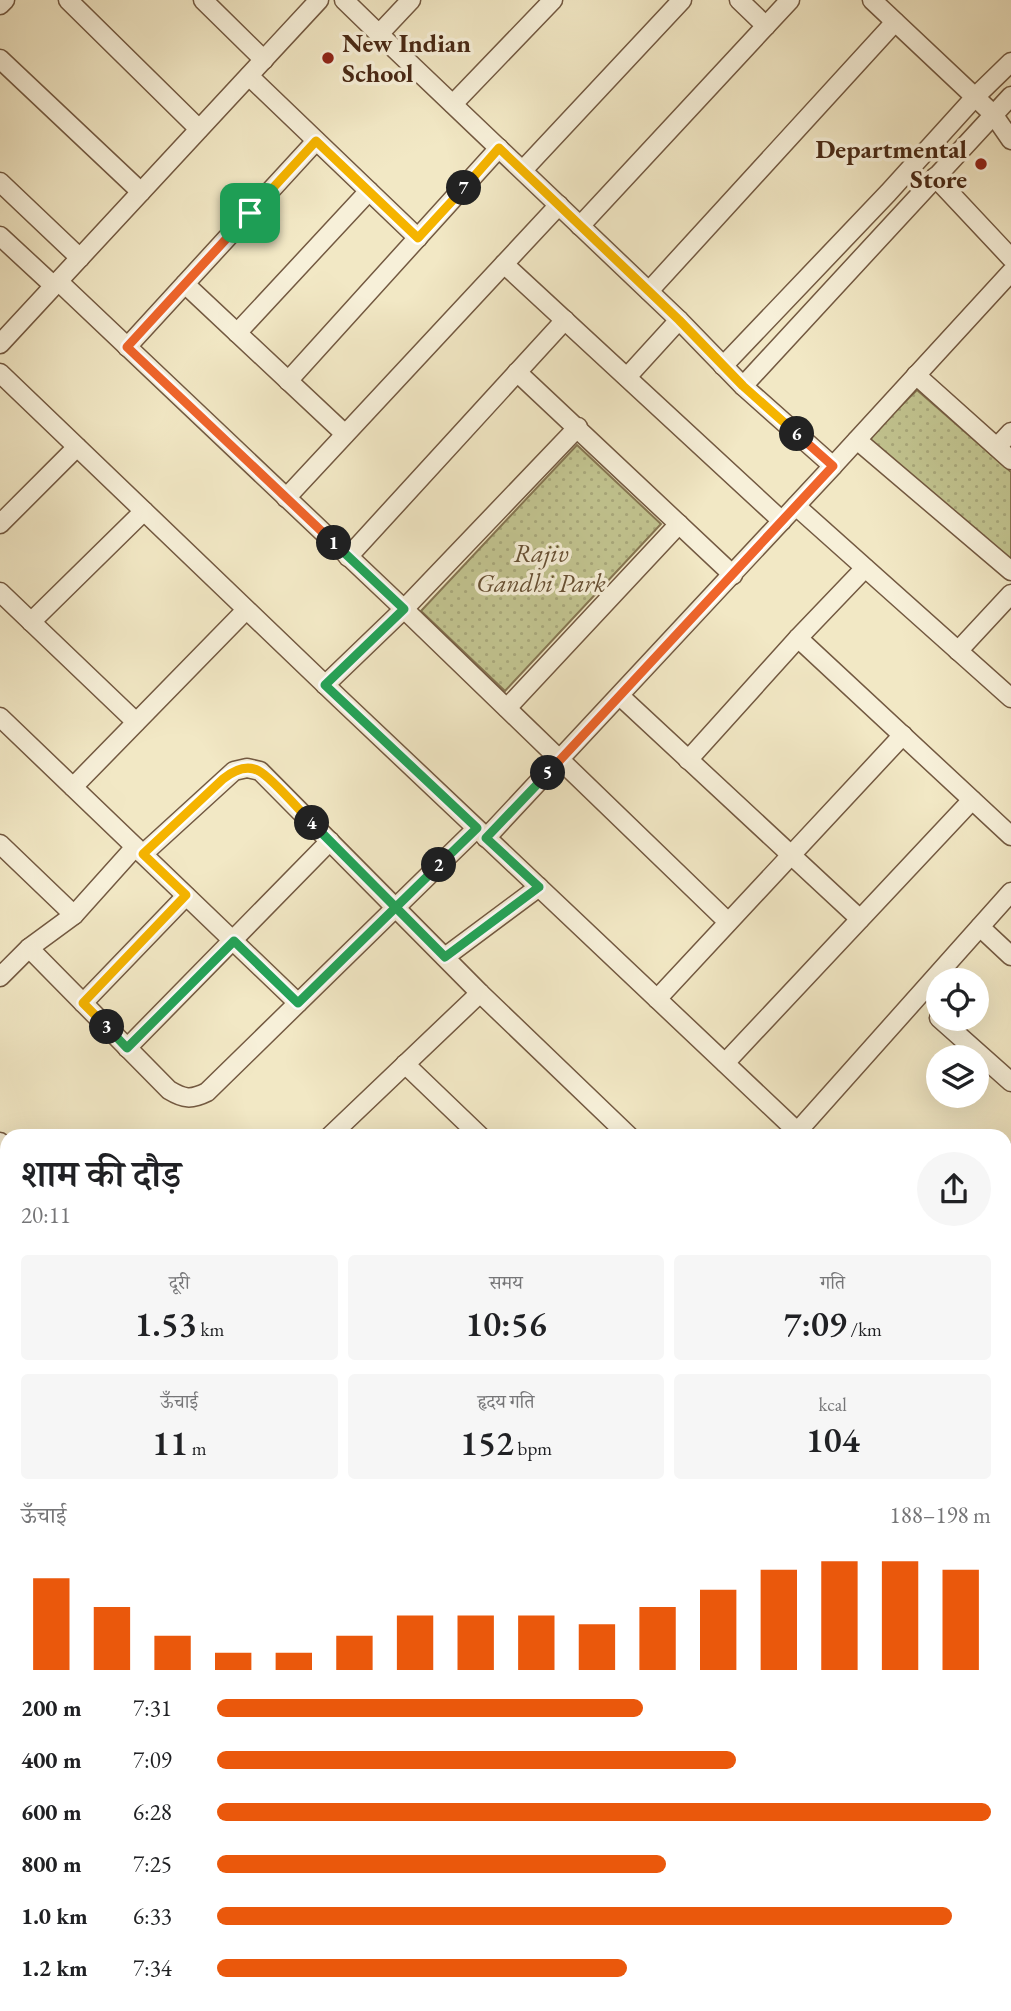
<!DOCTYPE html>
<html lang="hi">
<head>
<meta charset="utf-8">
<style>
  body { margin:0; font-family:"EB Garamond","Noto Serif Devanagari",serif; background:#f6f6f6; color:#202124; height:100vh; display:flex; flex-direction:column; font-size:26px; white-space:nowrap }
  * { box-sizing:border-box; margin:0 }
  p { font-size:23px; color:#757577 }
  .icon { flex:none; width:38px; height:38px; fill:none; stroke:currentColor; stroke-width:2; stroke-linecap:round; stroke-linejoin:round }
  .map { position:relative; flex:1; overflow:hidden }
  .panel { position:absolute; left:0px; top:1129px; width:1012px; height:884px; display:flex; flex-direction:column; background:#fff; border-radius:21px 21px 0 0; box-shadow:0 7px 28px #0002 }
  .panel>* { flex:none }
  .fabs { position:absolute; left:926px; top:968px; display:grid; gap:14px }
  .fabs a { display:grid; place-items:center; width:63px; height:63px; border-radius:50%; background:#fff; box-shadow:0 7px 28px #0002; font-size:35px }
  .pin { position:absolute; display:grid; place-items:center; width:60px; height:60px; color:#fff; margin:-30px; border-radius:14px; box-shadow:0 4px 10px #0006 }
  .km { position:absolute; width:35px; height:35px; margin:-18px; border-radius:50%; background:#222; color:#fff; font-size:19px; line-height:35px; text-align:center }
  .round { display:grid; place-items:center; flex:none; width:74px; height:74px; border-radius:37px; background:#f6f6f6 }
  .summary { display:flex; align-items:center; justify-content:space-between; height:119px; padding:0 21px }
  h1 { font-size:38px; font-weight:600; line-height:52px }
  .stats { display:grid; grid-template-columns:repeat(3,1fr); gap:10px; height:119px; padding:7px 21px }
  .stats div { display:grid; align-content:center; border-radius:7px; background:#f6f6f6; text-align:center }
  .stats b { font-size:35px; font-weight:600 }
  .stats small { font-size:19px; font-weight:400 }
  .stats p { font-size:19px }
  .chart { height:196px; padding:14px 21px }
  .chart p { display:flex; justify-content:space-between }
  .chart svg { width:100%; height:126px; margin-top:7px; stroke:#ea580c; stroke-width:6 }
  ul { padding:0 21px; list-style:none; font-size:23px }
  li { display:grid; grid-template-columns:112px 84px 1fr; align-items:center; height:52px }
  li i { height:18px; border-radius:9px; background:#ea580c }
  .map>svg:first-child { display:block }
  .grass { fill:url(#grass-dots); stroke:#867652; stroke-width:2 }
  .lines { fill:none; stroke-linecap:round; stroke-linejoin:round }
  .street-casing { stroke:#735941; stroke-width:21 }
  .street { stroke:#f7f0d9; stroke-width:18 }
  .split-1-casing { stroke:#fff; stroke-width:14 }
  .split-2-casing { stroke:#fff; stroke-width:14 }
  .split-3-casing { stroke:#fff; stroke-width:14 }
  .split-4-casing { stroke:#fff; stroke-width:14 }
  .split-5-casing { stroke:#fff; stroke-width:14 }
  .split-6-casing { stroke:#fff; stroke-width:14 }
  .split-7-casing { stroke:#fff; stroke-width:14 }
  .split-8-casing { stroke:#fff; stroke-width:14 }
  .split-1 { stroke:#f0652b; stroke-width:9 }
  .split-2 { stroke:#22a559; stroke-width:9 }
  .split-3 { stroke:#22a559; stroke-width:9 }
  .split-4 { stroke:#f5b400; stroke-width:9 }
  .split-5 { stroke:#22a559; stroke-width:9 }
  .split-6 { stroke:#f0652b; stroke-width:9 }
  .split-7 { stroke:#f5b400; stroke-width:9 }
  .split-8 { stroke:#f5b400; stroke-width:9 }
  .poi-dot { fill:#8f2418; stroke:#f7f0d9; stroke-width:2.5 }
  .labels { text-anchor:middle; dominant-baseline:central; stroke-width:7; stroke-linejoin:round; paint-order:stroke }
  .poi-label { font-size:26px; font-weight:bold; fill:#492915; stroke:#f7f0d9; text-anchor:start }
  .park-label { font-size:26px; font-style:italic; fill:#675034; stroke:#f7f0d9 }
</style>
</head>
<body>
<div class="map">
<svg width="1011" height="2011" viewBox="0 0 1011 2011">
  <defs>
    <pattern id="grass-dots" width="8" height="8" patternUnits="userSpaceOnUse" patternTransform="scale(1.75)"><rect width="8" height="8" fill="#c2c490"/><path d="M2 2h.1M6 6h.1" fill="none" stroke="#a8a87b" stroke-width="1.8" stroke-linecap="round"/></pattern>
  </defs>
  <rect width="100%" height="100%" fill="#f2e8c5"/>
  <filter id="stains"><feTurbulence type="fractalNoise" baseFrequency=".00286" numOctaves="4"/><feColorMatrix values="0 0 0 0 .2 0 0 0 0 .09 0 0 0 0 .02 0 0 0 .5 -.17"/></filter>
  <radialGradient id="worn" r=".72"><stop offset=".6" stop-color="#630" stop-opacity="0"/><stop offset="1" stop-color="#630" stop-opacity=".3"/></radialGradient>
  <g class="grass">
    <polygon points="917,390 1011,472 1011,565 867,439"/>
    <polygon points="577,445 661,524 505,691 421,611"/>
  </g>
  <g class="lines">
    <g class="street-casing">
      <g id="street">
        <polyline points="68,0 199,129"/>
        <polyline points="203,0 264,60"/>
        <polyline points="344,0 379,34 411,0"/>
        <polyline points="739,0 766,26"/>
        <polyline points="872,0 993,114 1011,140"/>
        <polyline points="0,5 5,0"/>
        <polyline points="379,34 679,320 743,386 833,466 486,838"/>
        <polyline points="0,59 141,192"/>
        <polyline points="249,76 418,238"/>
        <polyline points="453,104 553,0"/>
        <polyline points="523,170 682,0"/>
        <polyline points="935,177 1011,258"/>
        <polyline points="0,182 80,258"/>
        <polyline points="580,226 790,0"/>
        <polyline points="0,236 54,286"/>
        <polyline points="504,264 782,521"/>
        <polyline points="58,281 404,609 728,922"/>
        <polyline points="185,284 345,434"/>
        <polyline points="649,291 895,22"/>
        <polyline points="237,333 369,191"/>
        <polyline points="0,344 319,0"/>
        <polyline points="127,347 316,141"/>
        <polyline points="723,366 888,193 975,97 1011,62"/>
        <polyline points="517,372 733,575"/>
        <polyline points="0,373 340,699 802,1136"/>
        <polyline points="916,375 1011,460"/>
        <polyline points="627,377 679,320"/>
        <polyline points="288,381 499,148"/>
        <polyline points="743,386 1011,96"/>
        <polyline points="857,440 1011,571"/>
        <polyline points="997,447 1011,432"/>
        <polyline points="833,466 1011,272"/>
        <polyline points="286,498 559,205"/>
        <polyline points="796,506 1011,698"/>
        <polyline points="0,524 77,447"/>
        <polyline points="348,557 565,320"/>
        <polyline points="0,592 136,722"/>
        <polyline points="31,622 144,511"/>
        <polyline points="798,638 1011,836"/>
        <polyline points="958,651 1011,594"/>
        <polyline points="325,685 404,609 578,427"/>
        <polyline points="620,696 860,919"/>
        <polyline points="507,708 679,524"/>
        <polyline points="0,717 298,1003"/>
        <polyline points="688,760 798,638 865,568"/>
        <polyline points="73,787 246,610"/>
        <polyline points="0,844 74,915"/>
        <polyline points="143,854 234,771 247,768 260,771 480,993 629,1136"/>
        <polyline points="980,927 1011,956"/>
        <path d="M29 948 169 1090C184 1099 191 1100 207 1092L476 829"/>
        <polyline points="445,957 539,887"/>
        <polyline points="0,977 29,948 74,915 135,847"/>
        <polyline points="657,999 903,735"/>
        <polyline points="83,1003 186,896"/>
        <polyline points="939,1018 1011,1082"/>
        <polyline points="127,1048 330,841"/>
        <polyline points="725,1063 972,800"/>
        <polyline points="405,1064 480,1136"/>
        <polyline points="797,1132 1011,892"/>
        <polyline points="330,1136 480,993"/>
        <polyline points="0,1142 7,1149"/>
        <polyline points="1004,1160 1011,1153"/>
        <polyline points="1004,1178 1011,1183"/>
        <polyline points="0,1225 7,1219"/>
        <polyline points="1004,1301 1011,1294"/>
        <polyline points="1004,1380 1011,1387"/>
        <polyline points="0,1440 7,1449"/>
        <polyline points="0,1496 7,1491"/>
        <polyline points="1004,1516 1011,1522"/>
        <polyline points="1004,1642 1011,1649"/>
        <polyline points="0,1672 7,1666"/>
        <polyline points="1004,1715 1011,1710"/>
        <polyline points="0,1903 7,1911"/>
        <polyline points="1004,1940 1011,1948"/>
        <polyline points="92,2006 97,2011"/>
        <polyline points="498,2006 503,2011"/>
        <polyline points="696,2006 702,2011"/>
        <polyline points="204,2011 209,2006"/>
        <polyline points="336,2011 341,2006"/>
        <polyline points="460,2011 466,2006"/>
        <polyline points="600,2011 606,2006"/>
        <polyline points="779,2011 785,2006"/>
        <polyline points="936,2011 943,2006"/>
      </g>
    </g>
    <use href="#street" class="street"/>
  </g>
  <g class="lines">
    <g class="split-1-casing">
      <polyline id="split-1" points="250,213 127,347 334,543"/>
    </g>
    <g class="split-2-casing">
      <polyline id="split-2" points="334,543 404,609 325,685 477,828 439,865"/>
    </g>
    <g class="split-3-casing">
      <polyline id="split-3" points="107,1027 127,1048 234,941 298,1003 439,865"/>
    </g>
    <g class="split-4-casing">
      <path id="split-4" d="M107 1027 83 1003 186 895 143 854 223 779C233 771 246 764 259 771 271 777 301 812 312 823"/>
    </g>
    <g class="split-5-casing">
      <polyline id="split-5" points="312,823 445,957 539,887 486,838 548,773"/>
    </g>
    <g class="split-6-casing">
      <polyline id="split-6" points="548,773 833,466 797,434"/>
    </g>
    <g class="split-7-casing">
      <polyline id="split-7" points="464,188 499,148 679,320 743,386 797,434"/>
    </g>
    <g class="split-8-casing">
      <polyline id="split-8" points="250,213 316,141 418,238 464,188"/>
    </g>
    <use href="#split-1" class="split-1"/>
    <use href="#split-2" class="split-2"/>
    <use href="#split-3" class="split-3"/>
    <use href="#split-4" class="split-4"/>
    <use href="#split-5" class="split-5"/>
    <use href="#split-6" class="split-6"/>
    <use href="#split-7" class="split-7"/>
    <use href="#split-8" class="split-8"/>
  </g>
  <g class="poi-dot">
    <circle cx="328" cy="58" r="7"/>
    <circle cx="981" cy="164" r="7"/>
  </g>
  <g class="labels">
    <g class="poi-label">
      <text x="342" y="43">New Indian<tspan x="342" dy="30">School</tspan></text>
      <text x="967" y="149" text-anchor="end">Departmental<tspan x="967" dy="30">Store</tspan></text>
    </g>
    <g class="park-label">
      <text x="541" y="553">Rajiv<tspan x="541" dy="30">Gandhi Park</tspan></text>
    </g>
  </g>
  <rect width="100%" height="100%" filter="url(#stains)"/>
  <rect width="100%" height="100%" fill="url(#worn)"/>
</svg>
<div class="fabs">
<a><svg class="icon" aria-label="locate" viewBox="0 0 24 24"><circle cx="12" cy="12" r="6"/><path d="M12 2v4M12 18v4M2 12h4M18 12h4"/></svg></a>
<a><svg class="icon" aria-label="layers" viewBox="0 0 24 24"><path d="M12 4l9 5-9 5-9-5zM3 14l9 5 9-5"/></svg></a>
</div>
<div class="pin" style="left:250px;top:213px;background:#1e9e55"><svg class="icon" aria-label="arrive" viewBox="0 0 24 24"><path d="M6 21V4h12l-3 4 3 4H6"/></svg></div>
<b class="km" style="left:334px;top:543px">1</b>
<b class="km" style="left:439px;top:865px">2</b>
<b class="km" style="left:107px;top:1027px">3</b>
<b class="km" style="left:312px;top:823px">4</b>
<b class="km" style="left:548px;top:773px">5</b>
<b class="km" style="left:797px;top:434px">6</b>
<b class="km" style="left:464px;top:188px">7</b>
<section class="panel">
<div class="summary"><div><h1>शाम की दौड़</h1><p>20:11</p></div><a class="round"><svg class="icon" aria-label="share" viewBox="0 0 24 24"><path d="M12 15V3M7 8l5-5 5 5M5 13v7h14v-7"/></svg></a></div>
<div class="stats">
<div><p>दूरी</p><b>1.53<small> km</small></b></div>
<div><p>समय</p><b>10:56</b></div>
<div><p>गति</p><b>7:09<small> /km</small></b></div>
</div>
<div class="stats">
<div><p>ऊँचाई</p><b>11<small> m</small></b></div>
<div><p>हृदय गति</p><b>152<small> bpm</small></b></div>
<div><p>kcal</p><b>104</b></div>
</div>
<div class="chart"><p><span>ऊँचाई</span>188–198 m</p>
<svg viewBox="0 0 160 44" preserveAspectRatio="none"><path d="M5 44V12M15 44V22M25 44V32M35 44V38M45 44V38M55 44V32M65 44V25M75 44V25M85 44V25M95 44V28M105 44V22M115 44V16M125 44V9M135 44V6M145 44V6M155 44V9"/></svg>
</div>
<ul>
<li><b>200 m</b>7:31<i style="width:55%"></i></li>
<li><b>400 m</b>7:09<i style="width:67%"></i></li>
<li><b>600 m</b>6:28<i style="width:100%"></i></li>
<li><b>800 m</b>7:25<i style="width:58%"></i></li>
<li><b>1.0 km</b>6:33<i style="width:95%"></i></li>
<li><b>1.2 km</b>7:34<i style="width:53%"></i></li>
</ul>
</section>
</div>
</body>
</html>
